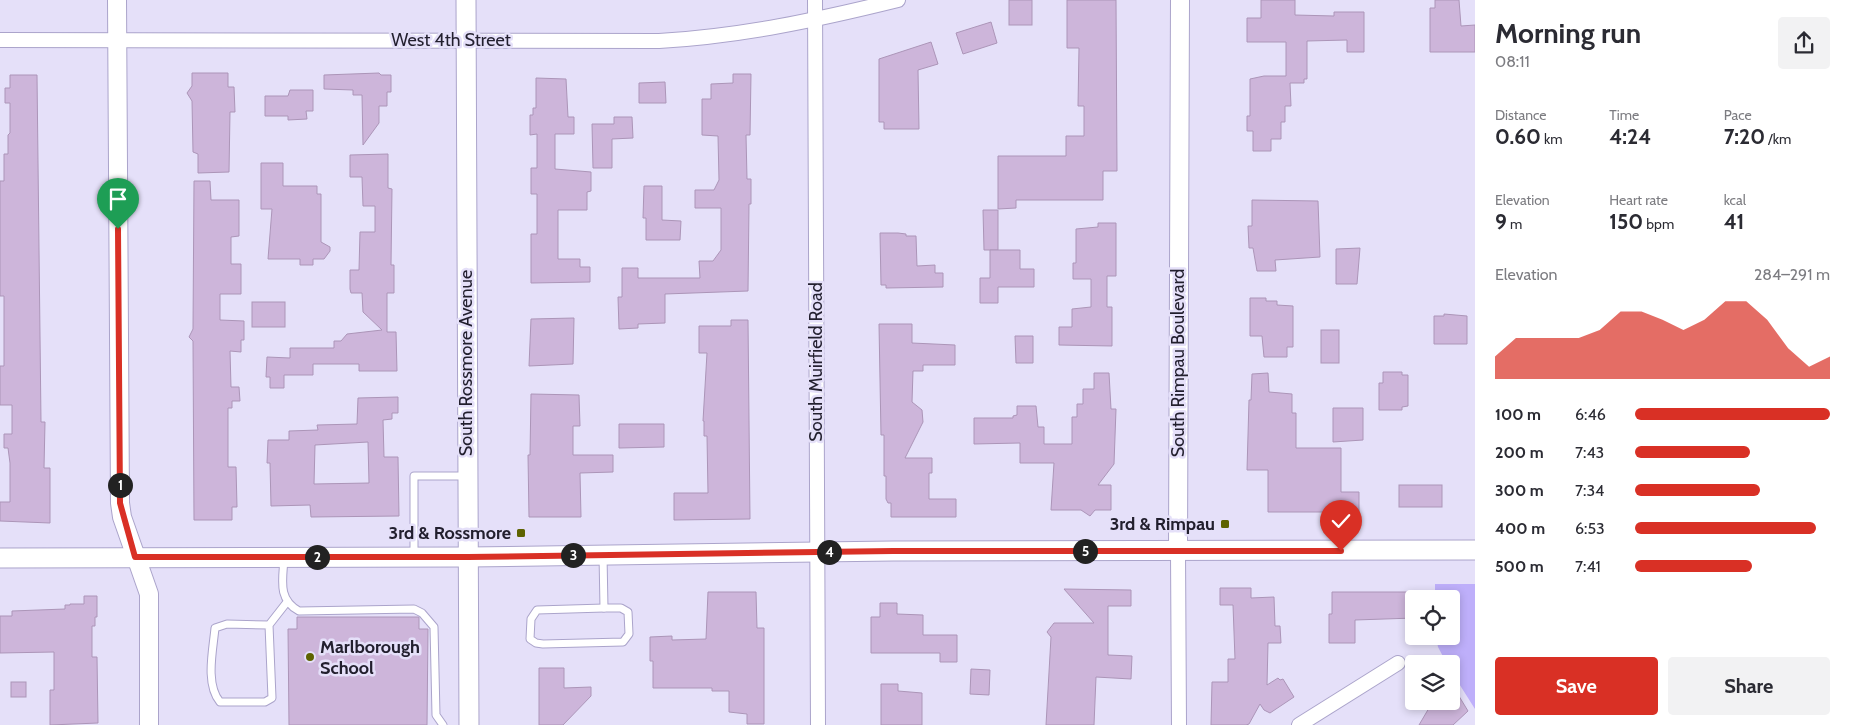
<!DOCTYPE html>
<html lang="en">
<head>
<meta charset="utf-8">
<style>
  body { margin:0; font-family:Cabin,sans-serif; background:#f2f2f3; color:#2b2b33; height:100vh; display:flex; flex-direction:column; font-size:19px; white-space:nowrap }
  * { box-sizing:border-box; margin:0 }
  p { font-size:16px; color:#7c7c81 }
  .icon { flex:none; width:28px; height:28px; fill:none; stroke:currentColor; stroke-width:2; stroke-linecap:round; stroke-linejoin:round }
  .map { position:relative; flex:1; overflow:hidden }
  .side { display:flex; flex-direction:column; background:#fff; width:375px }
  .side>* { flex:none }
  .buttons { position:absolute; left:1405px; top:590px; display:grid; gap:10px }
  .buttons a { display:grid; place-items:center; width:55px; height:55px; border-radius:5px; background:#fff; box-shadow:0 2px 8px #0003; font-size:25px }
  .pin { position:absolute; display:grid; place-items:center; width:42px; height:42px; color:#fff; margin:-51px -21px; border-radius:50% 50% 50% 0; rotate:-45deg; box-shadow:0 0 5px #0007 }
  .pin .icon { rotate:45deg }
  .km { position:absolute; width:25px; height:25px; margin:-12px; border-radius:50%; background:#222; color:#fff; font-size:14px; line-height:25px; text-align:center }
  .round { display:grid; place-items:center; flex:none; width:52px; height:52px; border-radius:5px; background:#f2f2f3 }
  .summary { display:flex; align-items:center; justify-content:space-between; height:85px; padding:0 20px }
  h1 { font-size:28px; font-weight:800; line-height:38px }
  .stats { display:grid; grid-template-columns:repeat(3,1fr); gap:8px; height:85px; padding:5px 20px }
  .stats div { display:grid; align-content:center }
  .stats b { font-size:21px; font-weight:800 }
  .stats small { font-size:14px; font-weight:400 }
  .stats p { font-size:14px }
  .chart { height:140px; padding:10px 20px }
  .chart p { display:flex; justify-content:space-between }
  .chart svg { width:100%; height:90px; margin-top:5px; fill:#d93025; opacity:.7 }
  .action { display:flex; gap:10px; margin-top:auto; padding:10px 20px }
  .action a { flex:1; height:58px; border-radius:5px; background:#d93025; color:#fff; font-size:20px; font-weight:800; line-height:58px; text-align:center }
  .action a+a { background:#f2f2f3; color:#2b2b33 }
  ul { padding:0 20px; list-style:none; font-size:16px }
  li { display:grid; grid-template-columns:80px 60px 1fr; align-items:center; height:38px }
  li i { height:12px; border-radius:6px; background:#d93025 }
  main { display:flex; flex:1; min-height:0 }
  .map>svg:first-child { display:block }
  .green { fill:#beaffa }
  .building { fill:#cdb5da; stroke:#ac95b8; fill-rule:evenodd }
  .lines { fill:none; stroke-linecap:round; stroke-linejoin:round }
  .service-casing { stroke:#aba4cb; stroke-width:9 }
  .minor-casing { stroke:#aba4cb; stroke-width:16 }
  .tertiary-casing { stroke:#aba4cb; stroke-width:20 }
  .secondary-casing { stroke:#aba4cb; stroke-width:21 }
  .service { stroke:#fff; stroke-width:7 }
  .minor { stroke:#fff; stroke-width:14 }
  .tertiary { stroke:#fff; stroke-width:18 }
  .secondary { stroke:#fff; stroke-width:19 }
  .route-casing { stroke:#fff; stroke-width:10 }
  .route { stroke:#d93025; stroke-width:6 }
  .poi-dot { fill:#5e6300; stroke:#e5e0f9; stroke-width:2 }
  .labels { text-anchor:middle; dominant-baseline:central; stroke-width:5; stroke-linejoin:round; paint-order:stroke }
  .street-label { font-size:18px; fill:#221f2e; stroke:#e5e0f9 }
  .poi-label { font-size:18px; font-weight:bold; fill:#221f2e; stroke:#e5e0f9; text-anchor:end }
</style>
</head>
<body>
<main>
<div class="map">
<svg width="1475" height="725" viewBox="0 0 1475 725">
  <rect width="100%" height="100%" fill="#e5e0f9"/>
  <polygon class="green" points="1435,584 1475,584 1475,709 1451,671 1451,664 1447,664 1438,647 1436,636 1451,636 1451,599 1435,599"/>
  <g class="building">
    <rect x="1009" y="0" width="23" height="25"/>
    <polygon points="1067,0 1116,0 1117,171 1103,171 1103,200 1016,200 1016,208 998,209 998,156 1066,156 1066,136 1084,136 1084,106 1078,106 1079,48 1067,48"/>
    <polygon points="1261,0 1295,0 1295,15 1334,16 1334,12 1364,12 1364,52 1347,52 1347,40 1307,41 1307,79 1304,79 1304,83 1290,83 1291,106 1285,106 1285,122 1281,122 1281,139 1271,139 1271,151 1253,151 1253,131 1247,131 1247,116 1250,116 1250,79 1264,76 1286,76 1286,42 1247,42 1247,18 1261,18"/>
    <polygon points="1435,0 1459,0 1461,26 1475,25 1475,52 1430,52 1430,8 1435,8"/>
    <polygon points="991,22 997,43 963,54 956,33"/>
    <polygon points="931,42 938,64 918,70 919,129 884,129 884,122 879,122 879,59"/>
    <polygon points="192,73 228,73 228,87 234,87 235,112 230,112 229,172 198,173 198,154 193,152 192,101 187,93 192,86"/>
    <polygon points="379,73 381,75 391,75 391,92 387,92 387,106 379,106 379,123 363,145 362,95 353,95 353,90 324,89 324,75"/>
    <polygon points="733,74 751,74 750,135 746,135 747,179 751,179 751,204 749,204 748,291 665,294 665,323 638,324 638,328 619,329 618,297 622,297 622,268 638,268 638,278 700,278 699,261 713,261 721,250 721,208 695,208 695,190 714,190 719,180 718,136 702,135 702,99 711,99 711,84 733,83"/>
    <polygon points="10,75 37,75 41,422 45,422 44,468 50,468 50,523 0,521 0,502 10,502 10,463 8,448 4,448 4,434 12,434 12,405 0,405 0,366 4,366 4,296 0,296 0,181 4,181 4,154 8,154 8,135 10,133 10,103 5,103 5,88 10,88"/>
    <polygon points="536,78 566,79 568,117 574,117 574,134 555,134 555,169 591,172 591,191 587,192 587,210 558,210 558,259 580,259 580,267 590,267 590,282 531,283 531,234 537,234 537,194 531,194 531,168 537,168 537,134 530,135 530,115 533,115 533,108 536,108"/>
    <polygon points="665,82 666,103 639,103 639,83"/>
    <polygon points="290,90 313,90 313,111 306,111 307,119 288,120 288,116 265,116 265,96 288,96"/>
    <polygon points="614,117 632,117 633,138 612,139 612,168 593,168 592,124 614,124"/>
    <polygon points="388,154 388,188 392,189 391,265 394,265 394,293 387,293 387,332 396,332 397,371 359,371 359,364 313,364 313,375 284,375 284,388 270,388 270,377 266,377 267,357 290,358 290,348 334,348 334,341 341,341 347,334 382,330 363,312 362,293 351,293 350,289 350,270 359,270 360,232 375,232 375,206 363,206 362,177 350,177 350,155"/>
    <polygon points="261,163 283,163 283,186 317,186 317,194 321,194 321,242 330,247 330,251 324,259 313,259 313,265 300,265 300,259 268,259 272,209 261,209"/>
    <polygon points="194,181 210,181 211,200 239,200 239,236 231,237 231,264 241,264 241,294 220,294 220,320 244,321 244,340 241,340 241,352 230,351 231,387 239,387 240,401 232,401 232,408 228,408 228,467 236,467 237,507 232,507 232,520 194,520 193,341 189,337 193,329"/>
    <polygon points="644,186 662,186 662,220 681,221 680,240 646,240 646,218 643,218"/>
    <polygon points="1252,200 1318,201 1320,257 1275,260 1276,271 1257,271 1253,248 1249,248 1248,226 1252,226"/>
    <polygon points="983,210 998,210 998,250 984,250"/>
    <polygon points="1098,223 1116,223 1116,276 1107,276 1107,307 1112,307 1112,346 1059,345 1059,327 1072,327 1072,309 1091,307 1091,279 1073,279 1073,263 1076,263 1076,229 1098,227"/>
    <polygon points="880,233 898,233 906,234 906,236 916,236 917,266 935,265 935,273 943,273 943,287 886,288 886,285 881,285"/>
    <polygon points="1360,248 1357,284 1336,284 1336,249"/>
    <polygon points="990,250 1020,250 1020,269 1034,269 1034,287 998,287 998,303 980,303 980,278 990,278"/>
    <polygon points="1250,298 1266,298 1266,301 1277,301 1277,305 1293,306 1293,347 1287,347 1287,357 1264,357 1262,336 1250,336"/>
    <rect x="252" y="302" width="33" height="25"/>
    <polygon points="1444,314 1467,316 1467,344 1434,344 1434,316 1444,316"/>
    <polygon points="574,318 573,364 529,366 531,319"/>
    <polygon points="731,320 748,320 750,519 674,520 674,493 708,493 707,436 704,436 704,421 703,421 707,353 699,353 699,326 731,326"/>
    <polygon points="879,324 912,324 912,343 955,345 955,365 923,365 923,371 913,371 912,402 922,410 923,422 905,458 932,458 932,473 929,473 929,499 956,499 956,517 891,517 891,503 888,503 886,499 886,476 884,476 884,435 881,435"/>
    <rect x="1321" y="330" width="18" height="33"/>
    <polygon points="1015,336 1033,336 1033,363 1016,363"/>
    <polygon points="1383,372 1402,372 1402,375 1408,375 1408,406 1402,407 1402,410 1379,410 1379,383 1383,383"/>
    <polygon points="1094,373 1109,373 1111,409 1116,409 1114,464 1098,485 1111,485 1111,510 1095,510 1090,516 1081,510 1051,510 1054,463 1020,463 1020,443 974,444 974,418 1013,418 1013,416 1017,415 1017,406 1036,406 1038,427 1044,427 1044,444 1072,444 1072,417 1077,417 1077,404 1083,404 1083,389 1094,389"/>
    <polygon points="1268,373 1269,392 1292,394 1292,413 1296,413 1296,448 1341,448 1341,492 1359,492 1359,512 1268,512 1268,470 1247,470 1249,400 1251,400 1252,374"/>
    <polygon points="531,394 579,395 580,426 573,426 573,455 613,455 613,472 580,473 581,517 529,517 528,455 530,455"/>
    <path d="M398 397V413H392V419L383 420 384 457H398L399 516 311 517 310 505 271 506 270 463H267L268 440H289V431L318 430 317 425 357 424 358 398ZM368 442 369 483 314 484 315 445Z"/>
    <polygon points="1333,408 1363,408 1363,440 1333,442"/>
    <polygon points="619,424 664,424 664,447 619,448"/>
    <rect x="1399" y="485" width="43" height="22"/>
    <polygon points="1220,588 1251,588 1251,598 1274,597 1275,626 1280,626 1281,643 1268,643 1267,685 1278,678 1280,680 1283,679 1294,697 1270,713 1264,710 1260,704 1249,724 1246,725 1211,725 1212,682 1228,682 1228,659 1235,659 1233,605 1220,605"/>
    <polygon points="1064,589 1131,590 1131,606 1108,606 1108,655 1132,656 1131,679 1096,677 1094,725 1046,725 1051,637 1047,632 1054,623 1094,623"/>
    <polygon points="708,592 756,592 757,628 764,628 764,724 747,724 747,714 729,712 729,691 712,691 712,688 653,688 653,661 650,661 650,637 672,636 672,640 706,639"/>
    <polygon points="1332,592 1414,592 1414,618 1355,620 1355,643 1329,643 1329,614 1332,614"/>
    <polygon points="84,596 97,596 97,617 95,617 95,626 92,626 92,657 97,657 98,723 50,725 50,690 54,690 54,652 0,653 0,616 12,616 12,611 65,609 65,605 70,605 70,604 84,604"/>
    <polygon points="880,603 897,603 897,614 923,615 923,635 957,635 957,662 940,662 940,653 871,653 871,617 880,617"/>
    <polygon points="297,617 419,617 419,629 428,629 427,725 289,725 288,629 297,629"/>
    <polygon points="539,668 564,668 564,688 591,687 591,696 563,725 539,725"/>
    <polygon points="971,669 990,670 989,695 970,694"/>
    <rect x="11" y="682" width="15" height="15"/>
    <polygon points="1451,683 1468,711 1453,725 1419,725 1429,708 1440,701 1451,701"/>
    <polygon points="881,684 898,684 898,691 922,693 922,725 881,725"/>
  </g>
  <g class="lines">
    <g class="service-casing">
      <g id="service">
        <polyline points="603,555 604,608"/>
        <polyline points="414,556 414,476 466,476"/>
        <path d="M284 558C283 579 277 599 299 611L414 609 422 613 434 627 436 715 443 725"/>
        <polygon points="604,608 621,608 628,612 629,634 623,642 543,644 536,643 530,639 531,619 537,610"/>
        <path d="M269 625 272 698 265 702H220C205 684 213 650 215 628L227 624 269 625 287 602"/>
      </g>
    </g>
    <g class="minor-casing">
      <g id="minor">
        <polyline points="815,0 818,725"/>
        <path d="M0 40 659 41C742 36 817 20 898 0"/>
        <polyline points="1178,552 1179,725"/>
        <polyline points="1299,725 1398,663"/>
      </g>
    </g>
    <g class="tertiary-casing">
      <g id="tertiary">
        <polyline points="117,0 120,503 122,517 149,594 149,725"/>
        <polyline points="1178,552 1180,0"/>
      </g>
    </g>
    <g class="secondary-casing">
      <g id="secondary">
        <polyline points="466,0 469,725"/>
        <polyline points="0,558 468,557 893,551 1475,550"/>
      </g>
    </g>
    <use href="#service" class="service"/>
    <use href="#minor" class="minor"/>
    <use href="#tertiary" class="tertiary"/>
    <use href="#secondary" class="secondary"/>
  </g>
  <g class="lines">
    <g class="route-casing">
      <polyline id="route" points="118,229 120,503 135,557 468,557 893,551 1341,551"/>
    </g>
    <use href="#route" class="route"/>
  </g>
  <g class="poi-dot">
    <rect x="1220" y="519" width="10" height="10" rx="2.5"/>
    <rect x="516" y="528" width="10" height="10" rx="2.5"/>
    <circle cx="310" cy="657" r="5"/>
  </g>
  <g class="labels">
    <g class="street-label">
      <text x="451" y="40">West 4th Street</text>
      <text transform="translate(816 362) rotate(-90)">South Muirfield Road</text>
      <text transform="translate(466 363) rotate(-90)">South Rossmore Avenue</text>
      <text transform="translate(1178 363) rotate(-90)">South Rimpau Boulevard</text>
    </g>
    <g class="poi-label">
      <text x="1215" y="524">3rd &amp; Rimpau</text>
      <text x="511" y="533">3rd &amp; Rossmore</text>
      <text x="320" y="647" text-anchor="start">Marlborough<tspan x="320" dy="21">School</tspan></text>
    </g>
  </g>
</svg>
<div class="buttons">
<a><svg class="icon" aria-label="locate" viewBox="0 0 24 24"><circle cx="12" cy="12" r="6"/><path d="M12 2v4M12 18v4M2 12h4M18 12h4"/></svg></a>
<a><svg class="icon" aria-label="layers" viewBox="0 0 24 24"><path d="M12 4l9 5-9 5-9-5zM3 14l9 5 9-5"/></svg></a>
</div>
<div class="pin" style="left:118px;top:229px;background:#1e9e55"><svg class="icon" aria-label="arrive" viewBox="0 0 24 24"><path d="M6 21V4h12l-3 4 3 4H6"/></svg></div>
<div class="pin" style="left:1341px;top:551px;background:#d93025"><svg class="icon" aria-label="check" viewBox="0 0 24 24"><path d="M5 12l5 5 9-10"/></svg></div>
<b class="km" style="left:120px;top:485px">1</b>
<b class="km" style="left:317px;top:557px">2</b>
<b class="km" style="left:573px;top:555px">3</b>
<b class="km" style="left:829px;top:552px">4</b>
<b class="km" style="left:1085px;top:551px">5</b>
</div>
<section class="side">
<div class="summary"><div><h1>Morning run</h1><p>08:11</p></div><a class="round"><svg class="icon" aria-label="share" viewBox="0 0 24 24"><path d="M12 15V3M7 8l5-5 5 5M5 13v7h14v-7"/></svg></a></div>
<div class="stats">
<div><p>Distance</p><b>0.60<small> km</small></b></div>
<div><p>Time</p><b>4:24</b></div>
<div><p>Pace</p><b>7:20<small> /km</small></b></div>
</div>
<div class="stats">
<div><p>Elevation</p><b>9<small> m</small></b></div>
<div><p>Heart rate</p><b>150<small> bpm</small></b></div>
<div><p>kcal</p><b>41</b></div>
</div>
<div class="chart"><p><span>Elevation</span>284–291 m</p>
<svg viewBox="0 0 160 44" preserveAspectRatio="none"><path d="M0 44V33L10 24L20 24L30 24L40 24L50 20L60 11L70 11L80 15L90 20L100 15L110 6L120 6L130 15L140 29L150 38L160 33V44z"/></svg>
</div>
<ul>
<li><b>100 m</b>6:46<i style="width:100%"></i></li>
<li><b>200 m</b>7:43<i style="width:59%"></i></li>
<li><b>300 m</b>7:34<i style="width:64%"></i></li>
<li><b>400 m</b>6:53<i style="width:93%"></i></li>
<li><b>500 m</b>7:41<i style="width:60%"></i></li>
</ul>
<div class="action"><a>Save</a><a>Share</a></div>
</section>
</main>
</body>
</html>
